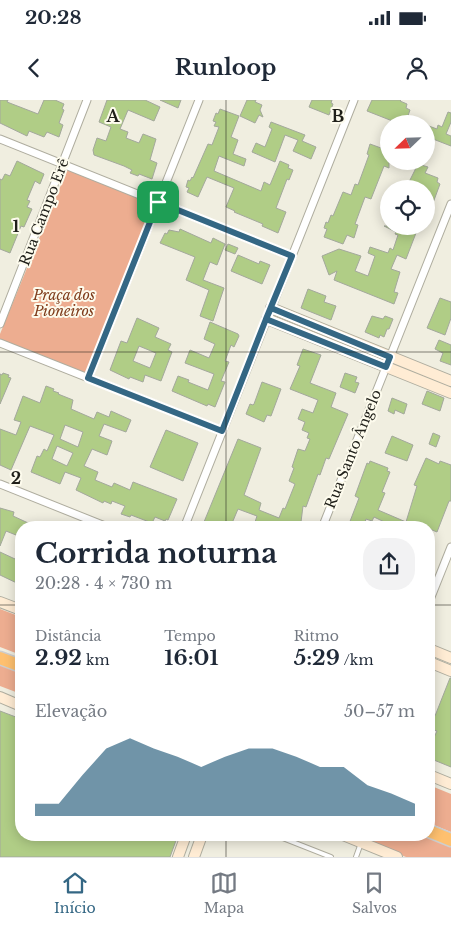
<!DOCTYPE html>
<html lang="pt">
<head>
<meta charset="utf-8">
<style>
  body { margin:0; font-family:"Libre Baskerville",serif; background:#f2f2f3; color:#1f2937; height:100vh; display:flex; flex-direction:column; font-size:19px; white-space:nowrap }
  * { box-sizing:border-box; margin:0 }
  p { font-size:16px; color:#747a83 }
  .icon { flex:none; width:28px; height:28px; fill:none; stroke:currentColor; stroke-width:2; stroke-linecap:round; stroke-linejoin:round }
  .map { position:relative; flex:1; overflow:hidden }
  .side { position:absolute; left:15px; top:421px; width:420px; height:320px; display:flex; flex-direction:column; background:#fff; border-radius:20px; box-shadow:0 2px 12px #0003 }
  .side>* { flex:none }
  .needle { width:32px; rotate:247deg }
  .tools { position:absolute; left:380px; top:15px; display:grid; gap:10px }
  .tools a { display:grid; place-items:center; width:55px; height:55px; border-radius:50%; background:#fff; box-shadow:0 2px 12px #0003; font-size:25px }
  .pin { position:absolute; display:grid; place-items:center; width:42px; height:42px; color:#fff; margin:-21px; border-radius:10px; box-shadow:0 2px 8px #0006 }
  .round { display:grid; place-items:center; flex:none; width:52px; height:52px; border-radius:20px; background:#f2f2f3 }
  .overview { display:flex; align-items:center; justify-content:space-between; height:85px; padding:0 20px }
  h1 { font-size:28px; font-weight:800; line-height:38px }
  .figures { display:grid; grid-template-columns:repeat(3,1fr); gap:8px; height:85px; padding:5px 20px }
  .figures div { display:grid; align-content:center }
  .figures b { font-size:21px; font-weight:800 }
  .figures small { font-size:14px; font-weight:400 }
  .figures p { font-size:14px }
  .chart { height:140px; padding:10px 20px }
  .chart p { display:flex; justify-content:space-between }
  .chart svg { width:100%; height:90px; margin-top:5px; fill:#346784; opacity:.7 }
  .status { display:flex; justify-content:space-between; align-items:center; height:35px; padding:0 25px; background:#fff; direction:ltr }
  .status svg { height:14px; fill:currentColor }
  header { display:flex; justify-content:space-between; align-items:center; height:65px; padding:0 20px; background:#fff; font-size:22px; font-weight:800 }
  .tab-bar { display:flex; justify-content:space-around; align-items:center; height:70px; border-top:1px solid #e0e1e3; background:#fff; font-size:14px; color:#747a83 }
  .tab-bar a { display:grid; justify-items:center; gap:2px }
  .tab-bar .current { color:#346784 }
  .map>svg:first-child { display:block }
  .green { fill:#edad90 }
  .building { fill:#b0cd86; stroke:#a3a89c; fill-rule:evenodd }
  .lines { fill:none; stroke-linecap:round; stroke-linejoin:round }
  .lane-casing { stroke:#afad9f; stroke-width:6 }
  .street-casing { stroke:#afad9f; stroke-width:9 }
  .secondary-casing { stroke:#afad9f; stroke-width:12 }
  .highway-casing { stroke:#cececd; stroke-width:15 }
  .lane { stroke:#fff; stroke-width:4 }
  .street { stroke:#fff; stroke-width:7 }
  .secondary { stroke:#ffecd4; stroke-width:10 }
  .highway { stroke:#fec06f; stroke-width:12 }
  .route-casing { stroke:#fff; stroke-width:10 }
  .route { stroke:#346784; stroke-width:6 }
  .grid { fill:none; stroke:#20201a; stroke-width:1; stroke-opacity:0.55 }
  .labels { text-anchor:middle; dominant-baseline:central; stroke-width:4; stroke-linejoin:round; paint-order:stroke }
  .street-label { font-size:14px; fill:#20201a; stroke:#fdfbed }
  .park-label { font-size:14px; font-style:italic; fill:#7f3c1b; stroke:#fdfbed }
  .grid-label { font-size:16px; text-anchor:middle; font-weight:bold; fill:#20201a; stroke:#fdfbed; stroke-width:4; stroke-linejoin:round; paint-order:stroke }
</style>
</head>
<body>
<div class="status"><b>20:28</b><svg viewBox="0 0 49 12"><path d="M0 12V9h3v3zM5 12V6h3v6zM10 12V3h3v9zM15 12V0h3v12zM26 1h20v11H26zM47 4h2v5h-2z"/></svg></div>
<header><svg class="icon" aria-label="back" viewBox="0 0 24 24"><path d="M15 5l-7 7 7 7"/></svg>Runloop<svg class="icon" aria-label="person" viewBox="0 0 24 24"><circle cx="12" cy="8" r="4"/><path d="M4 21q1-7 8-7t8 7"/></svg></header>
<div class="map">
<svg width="451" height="757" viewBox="0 0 451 757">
  <rect width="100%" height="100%" fill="#f0eee0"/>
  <g class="green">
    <polygon points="68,68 156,104 87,275 0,240 0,234"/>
    <polygon points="0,509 21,517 21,555 0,547"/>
    <polygon points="0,564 21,573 21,594 0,586"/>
    <polygon points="429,685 451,694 451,732 429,723"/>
    <polygon points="353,735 420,735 451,747 451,757 406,757"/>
  </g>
  <g class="building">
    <polygon points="0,0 8,0 7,2 38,14 44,0 55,0 64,4 62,9 64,10 59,23 63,25 59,37 47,32 44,37 29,31 27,36 0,23"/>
    <polygon points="107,0 145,0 160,7 154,21 128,10 120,29 128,32 126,38 139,43 143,34 156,39 150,60 157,63 152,79 139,74 138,76 130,73 132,70 124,66 94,55 93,50 97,38 106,41 111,27 99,22"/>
    <polygon points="160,0 181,0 178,8"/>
    <polygon points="247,0 256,0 255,2 262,5 260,10 263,17 259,15 255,23 240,16"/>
    <polygon points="312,0 332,0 331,3 333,4 329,15 309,7"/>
    <polygon points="372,0 401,0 400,1 407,4 406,8 410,10 405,24 394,24 395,22 367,11"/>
    <polygon points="220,9 239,16 231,37 238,40 233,54 246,59 244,66 219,56 214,71 261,91 264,82 270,85 280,61 289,65 288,68 293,70 289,80 287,79 276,108 286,112 278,133 262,126 263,124 234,112 235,111 226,107 234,88 207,77 198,97 187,92 189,88 186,87 188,80 190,81 192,77 193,78 208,44 212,45 219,27 214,26 216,22 213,21 216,13 218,14"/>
    <polygon points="448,12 451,13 451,22 446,34 451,36 451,46 433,39 426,55 426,25 437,29 438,25 442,27"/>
    <polygon points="271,22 305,35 302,41 316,47 311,59 293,51 298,40 285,35 275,62 252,52 256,43 265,47 272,29 269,27"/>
    <polygon points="389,29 389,68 384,66 371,99 365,97 355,124 358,125 354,138 347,135 343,144 324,137 327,129 324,128 326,122 328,123 331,115 333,116 343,92 351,95 355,84 358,85 369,55 367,54 370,44 381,48"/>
    <polygon points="17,61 44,74 40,84 35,81 27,100 30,101 27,107 32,109 24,127 21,126 10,153 0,149 0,79 2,80 5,74 10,76"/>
    <polygon points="418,64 428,67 425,73 438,78 437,82 440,84 427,119 426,89 410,87 412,83 409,82"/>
    <polygon points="384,126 417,126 415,132 416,133 406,159 397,155 391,169 400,172 394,192 398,193 394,204 334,180 337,171 329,175 322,156 339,149 361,156 355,171 368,176 375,156 368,153 370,147 388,153 390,148 393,150 398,135 395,134 396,132"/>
    <polygon points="180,129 211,143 213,138 225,144 217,165 210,162 203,180 224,188 213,221 200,216 209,190 186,180 195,157 160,143 165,133 167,134 169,130 179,132"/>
    <polygon points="228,144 238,148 235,154 225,150"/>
    <polygon points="238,155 259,164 260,161 270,165 262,184 231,171"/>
    <polygon points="308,189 326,196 324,202 336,206 331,220 301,208"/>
    <polygon points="440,198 451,202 451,218 445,235 427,228"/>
    <polygon points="372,216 383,219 385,216 393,219 389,229 387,229 384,237 380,235 379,238 365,232"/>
    <path d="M137 218 159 228 155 237 171 244 168 250 172 252 161 281 145 275 143 282 130 277 129 279 110 270 121 241 127 243ZM139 246 156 253 150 268 133 261Z"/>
    <polygon points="210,222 238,234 239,236 234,247 231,245 225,261 229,262 221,281 225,282 215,307 208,304 207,306 172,291 178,276 189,280 188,282 208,290 214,274 185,263 190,250 209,258 215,244 204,239"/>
    <polygon points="439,240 451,245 451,265 440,261 443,253 435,249"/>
    <polygon points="303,249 321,255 310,283 336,293 331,307 348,314 329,359 326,358 320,375 318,374 306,407 303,406 301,422 304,423 302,428 253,428 257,416 238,409 230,428 216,428 204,422 238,339 261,348 244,395 261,403 259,410 279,418 283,408 285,409 295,384 289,381 294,368 292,367 298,349 305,351 310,339 307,338 309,333 302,330 305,322 298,319 302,309 313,313 318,300 290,289 300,266 297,265"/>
    <polygon points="3,273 9,275 8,277 11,278 0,304 0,274 2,275"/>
    <polygon points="345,273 357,277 355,282 359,283 355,293 340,287"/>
    <polygon points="262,282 281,289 271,316 267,315 264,322 246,314 250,304 253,305 254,304"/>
    <path d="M46 286 54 289 53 291 59 293 58 294 73 300 71 309 94 319 97 312 109 317 111 311 131 320 126 332 104 324 99 336 112 341 107 355 92 349 84 366 98 372 95 380 112 387 114 383 130 390 133 382 177 399 168 420 166 419 165 421 155 417 152 423 131 415 130 417 121 414 125 406 112 401 111 404 104 401 103 403 76 390 81 378 65 372 60 384 31 372 37 356 40 357 44 349 47 351 54 335 30 326 11 370 0 365V329L16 335 21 322 14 320 23 296 40 303ZM65 325 83 332 78 347 60 339ZM57 346 73 353 67 366 52 359Z"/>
    <polygon points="427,291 444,298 440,311 422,304"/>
    <polygon points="392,298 407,304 404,314 395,310 394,314 388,311"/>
    <polygon points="166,330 198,343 183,381 150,367"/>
    <polygon points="433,333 440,336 436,347 429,344"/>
    <polygon points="392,336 413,345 407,361 385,353"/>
    <polygon points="426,358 439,364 440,361 451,365 451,401 449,401 437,432 415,423 414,425 418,428 397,428 374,417 372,421 366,419 363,428 358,428 349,424 359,398 355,396 367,363 369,364 370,361 388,368 387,371 390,372 382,392 385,393 378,410 406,422 417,386 414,385"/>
    <polygon points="0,408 14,412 13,416 39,428 21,428 21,437 6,431 0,446"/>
    <polygon points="21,443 21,485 0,475 0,452 15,459"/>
    <polygon points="450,578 451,578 451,667 429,658 433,645 431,644 437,631 431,629 433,623 429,621 429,613 435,616"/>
    <polygon points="0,611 21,619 21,735 178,735 170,757 0,757"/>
  </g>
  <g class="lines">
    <g class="lane-casing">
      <g id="lane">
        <polyline points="275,735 331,757"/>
        <polyline points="356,757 361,743"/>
      </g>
    </g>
    <g class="street-casing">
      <g id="street">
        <polyline points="0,39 292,156"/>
        <polyline points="0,224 87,0"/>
        <polyline points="0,243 222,331"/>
        <polyline points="88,278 199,0"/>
        <polyline points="0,384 110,428"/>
        <polyline points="184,428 354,0"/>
        <polyline points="322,428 451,104"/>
        <polyline points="429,502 451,447"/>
      </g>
    </g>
    <g class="secondary-casing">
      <g id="secondary">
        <polyline points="271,208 451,281"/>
        <polyline points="267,219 451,293"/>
        <polyline points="0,502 21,510"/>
        <polyline points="429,549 451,558"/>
        <polyline points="429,562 451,571"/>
        <polyline points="0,597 21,606"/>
        <polyline points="429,675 451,684"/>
        <polyline points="343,735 397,757"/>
        <polyline points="178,757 186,735"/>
        <polyline points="194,757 202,735"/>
      </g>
    </g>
    <g class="highway-casing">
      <g id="highway">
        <polyline points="0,558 21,566"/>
        <polyline points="429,731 451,740"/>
      </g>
    </g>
    <use href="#lane" class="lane"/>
    <use href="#street" class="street"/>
    <use href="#secondary" class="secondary"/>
    <use href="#highway" class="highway"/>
  </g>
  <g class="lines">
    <g class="route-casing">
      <polyline id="route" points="158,102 292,156 266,219 386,267 390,257 271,208 266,219 222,331 88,278 158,102"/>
    </g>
    <use href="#route" class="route"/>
  </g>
  <path class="grid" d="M226 0V428M0 252H451M0 505H21M429 505H451M226 735V757"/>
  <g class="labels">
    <g class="street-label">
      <text transform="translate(44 112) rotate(-69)">Rua Campo Erê</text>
      <text transform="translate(353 349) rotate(-68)">Rua Santo Ângelo</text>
    </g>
    <g class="park-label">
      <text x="64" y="195">Praça dos<tspan x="64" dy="16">Pioneiros</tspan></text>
    </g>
  </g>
  <g class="grid-label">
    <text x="113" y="22">A</text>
    <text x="338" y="22">B</text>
    <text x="16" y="132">1</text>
    <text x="16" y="384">2</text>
  </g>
</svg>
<div class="tools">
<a><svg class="needle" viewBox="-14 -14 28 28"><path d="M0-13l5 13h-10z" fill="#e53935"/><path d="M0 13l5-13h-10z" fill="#747a83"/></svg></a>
<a><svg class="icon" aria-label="locate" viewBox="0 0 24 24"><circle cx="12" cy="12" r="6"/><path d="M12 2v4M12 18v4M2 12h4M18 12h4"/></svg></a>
</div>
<div class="pin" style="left:158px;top:102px;background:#1e9e55"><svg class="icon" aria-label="arrive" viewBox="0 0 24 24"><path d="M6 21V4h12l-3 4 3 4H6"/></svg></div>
<section class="side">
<div class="overview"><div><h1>Corrida noturna</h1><p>20:28 · 4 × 730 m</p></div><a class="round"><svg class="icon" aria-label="share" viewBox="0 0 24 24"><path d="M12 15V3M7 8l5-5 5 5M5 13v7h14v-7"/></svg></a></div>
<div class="figures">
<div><p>Distância</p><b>2.92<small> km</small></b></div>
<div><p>Tempo</p><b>16:01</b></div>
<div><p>Ritmo</p><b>5:29<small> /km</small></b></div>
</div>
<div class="chart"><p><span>Elevação</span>50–57 m</p>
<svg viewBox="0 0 160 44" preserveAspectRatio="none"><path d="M0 44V38L10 38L20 24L30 11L40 6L50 11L60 15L70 20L80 15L90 11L100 11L110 15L120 20L130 20L140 29L150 33L160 38V44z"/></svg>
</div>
</section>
</div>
<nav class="tab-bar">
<a class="current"><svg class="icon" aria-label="home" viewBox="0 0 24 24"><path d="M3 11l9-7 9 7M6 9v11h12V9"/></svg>Início</a>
<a><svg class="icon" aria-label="map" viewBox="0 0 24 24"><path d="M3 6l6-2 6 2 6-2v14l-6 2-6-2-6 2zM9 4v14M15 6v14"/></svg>Mapa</a>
<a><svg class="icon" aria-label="saved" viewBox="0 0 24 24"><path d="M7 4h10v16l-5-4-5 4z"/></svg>Salvos</a>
</nav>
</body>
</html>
